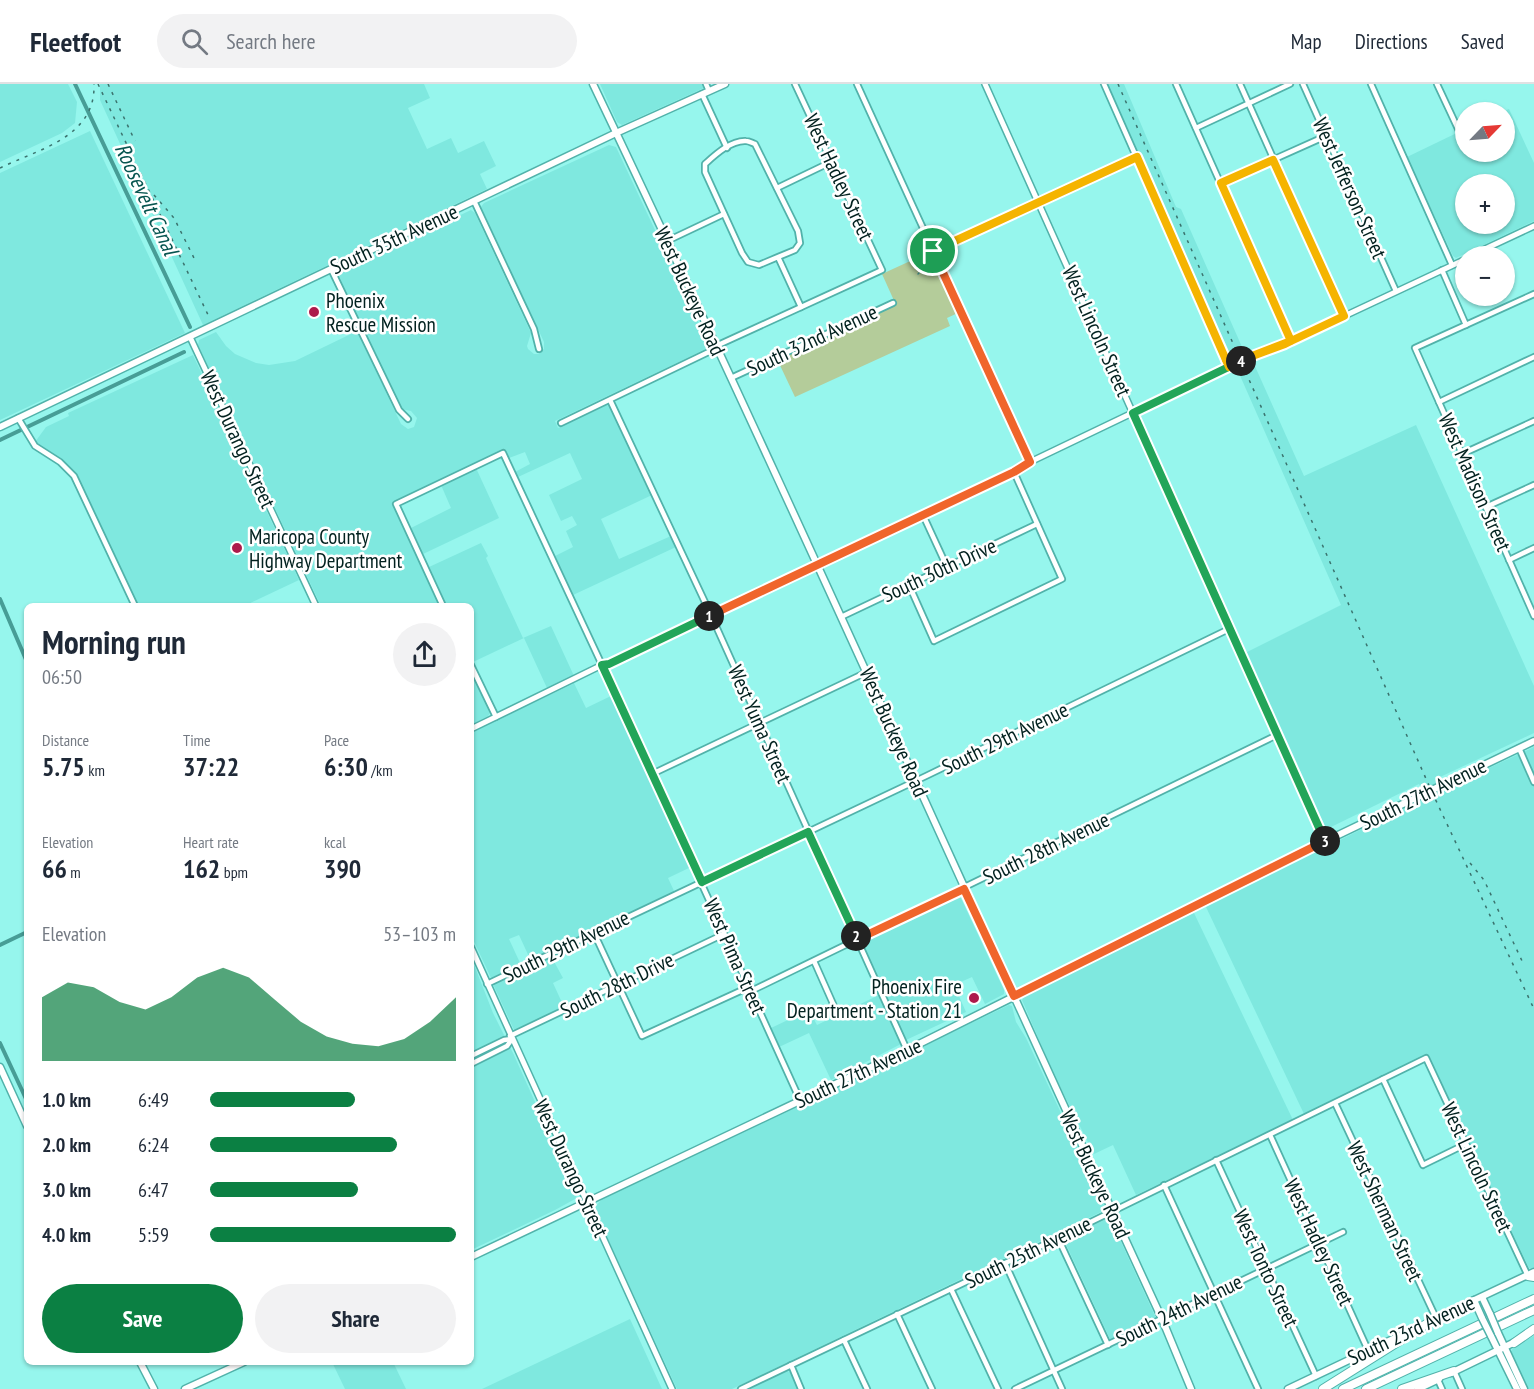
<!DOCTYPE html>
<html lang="en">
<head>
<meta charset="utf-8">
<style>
  body { margin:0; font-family:"PT Sans Narrow",sans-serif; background:#f2f2f3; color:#1f2937; height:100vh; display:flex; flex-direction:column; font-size:22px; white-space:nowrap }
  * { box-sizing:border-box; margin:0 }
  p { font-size:20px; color:#747a83 }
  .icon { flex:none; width:33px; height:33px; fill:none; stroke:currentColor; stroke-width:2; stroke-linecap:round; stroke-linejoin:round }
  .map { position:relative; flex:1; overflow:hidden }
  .drawer { position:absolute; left:24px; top:519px; width:450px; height:762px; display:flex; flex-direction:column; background:#fff; border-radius:9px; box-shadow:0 2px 4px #0004 }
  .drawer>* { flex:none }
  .needle { width:39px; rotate:65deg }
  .controls { position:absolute; left:1455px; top:18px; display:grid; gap:12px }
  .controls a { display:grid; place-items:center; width:60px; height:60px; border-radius:50%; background:#fff; box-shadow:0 2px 4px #0004; font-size:30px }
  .pin { position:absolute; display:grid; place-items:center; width:51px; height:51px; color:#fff; margin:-26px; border:3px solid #fff; border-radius:50%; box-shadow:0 2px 6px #0007 }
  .km { position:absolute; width:30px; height:30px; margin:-15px; border-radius:50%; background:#222; color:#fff; font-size:16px; line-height:30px; text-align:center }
  .round { display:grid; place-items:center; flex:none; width:63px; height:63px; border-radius:32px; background:#f2f2f3 }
  .summary { display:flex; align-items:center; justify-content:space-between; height:102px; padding:0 18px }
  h1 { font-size:33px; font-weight:800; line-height:45px }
  .stats { display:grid; grid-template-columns:repeat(3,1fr); gap:9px; height:102px; padding:6px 18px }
  .stats div { display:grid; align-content:center }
  .stats b { font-size:26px; font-weight:800 }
  .stats small { font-size:16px; font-weight:400 }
  .stats p { font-size:16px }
  .chart { height:168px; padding:12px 18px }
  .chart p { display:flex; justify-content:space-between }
  .chart svg { width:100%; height:108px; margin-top:6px; fill:#0b8043; opacity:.7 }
  .primary-button { display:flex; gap:12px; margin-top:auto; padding:12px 18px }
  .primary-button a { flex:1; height:69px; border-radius:36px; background:#0b8043; color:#fff; font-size:24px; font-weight:800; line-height:69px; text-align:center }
  .primary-button a+a { background:#f2f2f3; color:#1f2937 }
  ul { padding:0 18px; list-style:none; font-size:20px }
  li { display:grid; grid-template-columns:96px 72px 1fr; align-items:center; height:45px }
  li i { height:15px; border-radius:8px; background:#0b8043 }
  header { display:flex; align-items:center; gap:36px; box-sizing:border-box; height:84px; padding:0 30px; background:#fff; border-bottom:2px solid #e0e1e3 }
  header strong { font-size:28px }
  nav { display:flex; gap:33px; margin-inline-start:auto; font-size:21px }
  .search { width:420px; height:54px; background:#f2f2f3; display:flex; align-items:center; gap:15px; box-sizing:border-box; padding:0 21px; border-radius:33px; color:#747a83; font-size:22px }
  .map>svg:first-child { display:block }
  .built { fill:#7fe8df; fill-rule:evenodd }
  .green { fill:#b4cc9a }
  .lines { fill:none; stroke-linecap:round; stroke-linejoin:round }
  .stream { stroke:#479d96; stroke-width:1.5 }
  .canal { stroke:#479d96; stroke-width:4 }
  .minor-casing { stroke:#51b2aa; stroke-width:8 }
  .tertiary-casing { stroke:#51b2aa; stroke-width:8 }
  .secondary-casing { stroke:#51b2aa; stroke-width:9 }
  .motorway-casing { stroke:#51b2aa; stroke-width:10 }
  .minor { stroke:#fff; stroke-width:4.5 }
  .tertiary { stroke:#fff; stroke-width:5 }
  .secondary { stroke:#fff; stroke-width:6 }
  .motorway { stroke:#fff; stroke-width:8 }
  .rail { stroke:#3b736e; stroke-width:1.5; stroke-dasharray:3 6; stroke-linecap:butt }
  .secondary-bridge-casing { stroke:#51b2aa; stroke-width:9; stroke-linecap:butt }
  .secondary-bridge { stroke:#fff; stroke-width:6 }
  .split-1-casing { stroke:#fff; stroke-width:12 }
  .split-2-casing { stroke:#fff; stroke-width:12 }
  .split-3-casing { stroke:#fff; stroke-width:12 }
  .split-4-casing { stroke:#fff; stroke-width:12 }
  .split-5-casing { stroke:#fff; stroke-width:12 }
  .split-6-casing { stroke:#fff; stroke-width:12 }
  .split-1 { stroke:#f0652b; stroke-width:8 }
  .split-2 { stroke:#22a559; stroke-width:8 }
  .split-3 { stroke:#f0652b; stroke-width:8 }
  .split-4 { stroke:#22a559; stroke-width:8 }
  .split-5 { stroke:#f5b400; stroke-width:8 }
  .split-6 { stroke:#f5b400; stroke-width:8 }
  .poi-dot { fill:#ad1a4c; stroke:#fff; stroke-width:2 }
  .labels { text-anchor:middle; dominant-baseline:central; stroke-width:5; stroke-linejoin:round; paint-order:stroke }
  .street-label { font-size:21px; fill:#02211f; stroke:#fff }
  .poi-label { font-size:21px; fill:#02211f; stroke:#fff; text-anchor:start }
  .water-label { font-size:22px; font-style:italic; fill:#075550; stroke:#fff }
</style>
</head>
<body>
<header>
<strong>Fleetfoot</strong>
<div class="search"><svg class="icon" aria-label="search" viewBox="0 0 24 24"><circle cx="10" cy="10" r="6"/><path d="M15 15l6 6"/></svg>Search here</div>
<nav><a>Map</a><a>Directions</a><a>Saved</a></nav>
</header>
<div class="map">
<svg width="1534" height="1305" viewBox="0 0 1534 1305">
  <rect width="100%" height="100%" fill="#96f6ed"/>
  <g class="built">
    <polygon points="0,0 68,0 77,18 75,39 62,49 0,78"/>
    <polygon points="100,0 424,0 430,14 408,24 427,65 451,54 458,69 484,57 496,82 480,90 487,105 203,241 100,16"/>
    <polygon points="600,0 702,0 704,4 622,41 617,38"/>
    <polygon points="1107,0 1124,0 1176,123 1181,125 1250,281 1254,280 1304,392 1416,341 1534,602 1534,649 1438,694 1444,705 1534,663 1534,1185 1529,1184 1428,970 1304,1030 1206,823 1426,713 1419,700 1331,743 1325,742 1247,568 1341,521 1238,287"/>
    <path d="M1509 25 1534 79V137L1456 174 1453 172 1407 73 1465 45 1466 68H1504V28H1502ZM1466 100H1504V140H1466Z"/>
    <polygon points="90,47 185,249 0,336 0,89"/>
    <polygon points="609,61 616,63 710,263 555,337 558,344 607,321 611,322 652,411 601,435 619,475 671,452 676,463 573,511 555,472 573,463 566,447 577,441 572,432 561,437 549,411 582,395 570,369 518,393 515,388 530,380 525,368 509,374 505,365 393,418 440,522 321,522 198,261 199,256 216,248 226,262 235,270 256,279 269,281 295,277 357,247 401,340 408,345 414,343 417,334 411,327 401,325 339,193 340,188 471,126 475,129 531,249 527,262 528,265 534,270 538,270 544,265 544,258 481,123 484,119"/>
    <polygon points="193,271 299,496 244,522 137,522 73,386 35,358 46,343 69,332 68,329"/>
    <polygon points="476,384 499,434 423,470 411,444 451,424 441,401"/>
    <polygon points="481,459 488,472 486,474 523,554 551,542 574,592 547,604 524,554 473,578 471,573 471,522 447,522 429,483"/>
    <polygon points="471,588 490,629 488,632 471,641"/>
    <polygon points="573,597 586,624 613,611 691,783 668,794 675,809 531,877 519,851 509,855 521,881 491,894 471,851 471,648 573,600"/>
    <polygon points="959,810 1004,906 1004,910 985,920 972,893 954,901 966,928 906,956 862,858"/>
    <polygon points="1194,829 1293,1036 1136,1111 1113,1061 1094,1070 1054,991 1022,916 1025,912"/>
    <polygon points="551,872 563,894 553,899 564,923 514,946 493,900"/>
    <polygon points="471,873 493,929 513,969 577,1111 575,1115 555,1126 471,1166"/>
    <polygon points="879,911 901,960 831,996 809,949 779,963 771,944 809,926 817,941"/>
    <polygon points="1009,921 1012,922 1016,938 1026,954 1105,1123 1103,1127 732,1305 677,1305 595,1127 596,1122 602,1115"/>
    <polygon points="1105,1134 1111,1136 1155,1232 1154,1235 1110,1255 1064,1156"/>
    <polygon points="630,1235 662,1305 482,1305"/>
    <polygon points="1534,1252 1534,1305 1527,1305 1511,1268 1514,1262"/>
    <polygon points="332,1278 393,1278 406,1305 345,1305"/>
    <polygon points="787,1287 790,1288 798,1305 748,1305"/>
  </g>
  <polygon class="green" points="932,167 960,228 947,234 950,242 795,313 777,275 896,221 882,190"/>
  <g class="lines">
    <g class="stream">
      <polyline points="920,188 925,186"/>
      <polyline points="918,190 919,189"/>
    </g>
    <g class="canal">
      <polyline points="75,0 190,243"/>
      <polyline points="0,356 184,268"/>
      <polyline points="0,515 27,578"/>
      <polyline points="0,861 27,848"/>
      <polyline points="0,959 27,1017"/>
    </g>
    <g class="minor-casing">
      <g id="minor">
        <polyline points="706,0 709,7"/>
        <polyline points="857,0 1030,378"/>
        <polyline points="1104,0 1229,283"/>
        <polyline points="1176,0 1291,257"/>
        <polyline points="1240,0 1344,232"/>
        <polyline points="1303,0 1396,207"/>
        <polyline points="1371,0 1452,181"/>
        <polyline points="1437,0 1459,47"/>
        <polyline points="702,10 727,64"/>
        <polyline points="1196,44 1290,0"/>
        <polyline points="1221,99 1326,52"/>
        <polyline points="777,104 831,78"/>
        <polyline points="474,117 534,245 539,265"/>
        <polyline points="667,157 724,130"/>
        <polyline points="933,167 1136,73"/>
        <path d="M778 173 795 166 800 159 798 147 755 60C752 59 749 57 746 57 731 56 715 71 705 80V88L742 169 748 178 759 181 778 173 801 223"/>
        <polyline points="331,185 399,326 408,335"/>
        <polyline points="1442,186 1466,241"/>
        <polyline points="1534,210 1415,264 1534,532"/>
        <polyline points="716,262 882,186 795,0"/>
        <polyline points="731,294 893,219"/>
        <polyline points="610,316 711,531 907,966"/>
        <polyline points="1439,318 1534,273"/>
        <polyline points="18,334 35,362 60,378 74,392 135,522"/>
        <polyline points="561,339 717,264"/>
        <polyline points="1462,370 1534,337"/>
        <polyline points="1486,423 1534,401"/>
        <polyline points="923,431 947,483"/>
        <polyline points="1509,476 1534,464"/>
        <polyline points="909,501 934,557 1062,495 1014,388"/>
        <polyline points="443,522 396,420 503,369 602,581 800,1016"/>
        <polyline points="841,533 1037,440"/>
        <polyline points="471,581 496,633"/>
        <polyline points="1519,664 1534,698"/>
        <polyline points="652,690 867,588"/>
        <polyline points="594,849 642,952 749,903"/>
        <polyline points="814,877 838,931"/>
        <polyline points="487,900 926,692 1229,545"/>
        <polyline points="751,907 1277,651"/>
        <polyline points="510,952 724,850"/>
        <polyline points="471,972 504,956 512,955"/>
        <polyline points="471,980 507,962 512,955"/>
        <polyline points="1383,995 1423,1081 1466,1060"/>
        <polyline points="1335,1019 1436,1234"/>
        <polyline points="1270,1051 1368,1266"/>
        <polyline points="1216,1076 1316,1292"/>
        <polyline points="1164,1101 1258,1305"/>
        <polyline points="1058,1154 1108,1261"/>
        <polyline points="1005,1179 1062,1305"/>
        <polyline points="951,1205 998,1305"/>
        <polyline points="897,1230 932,1305"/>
        <polyline points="844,1256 867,1305"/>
        <polyline points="791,1281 801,1305"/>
        <polyline points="1454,1287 1462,1305"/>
        <polyline points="1438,1296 1442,1305"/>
        <polyline points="741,1305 1058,1154 1426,974 1528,1192"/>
        <polyline points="1015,1305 1343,1148"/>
      </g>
    </g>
    <g class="tertiary-casing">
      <g id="tertiary">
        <polyline points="985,0 1325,757"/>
        <polyline points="1470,172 1534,142"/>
        <polyline points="190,253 316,522"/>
        <polyline points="471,645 602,581 609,580 1014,388 1030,378 1247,274 1291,257 1466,175"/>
        <polyline points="471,863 672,1305"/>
      </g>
    </g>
    <g class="secondary-casing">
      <g id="secondary">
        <path d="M593 0C788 409 972 824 1162 1235L1191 1305"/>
        <polyline points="0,343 616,49 725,0"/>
        <polyline points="0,983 27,1042"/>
        <polyline points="471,1173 907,966 1332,754 1534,657"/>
        <polyline points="1482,1213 1490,1230"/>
        <polyline points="1474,1216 1482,1234"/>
        <polyline points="1432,1236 1534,1188"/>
        <polyline points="1498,1249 1524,1305"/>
        <polyline points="1491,1252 1517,1305"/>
        <polyline points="140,1278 154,1305"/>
        <polyline points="1451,1289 1517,1257"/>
        <polyline points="185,1305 244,1278"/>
        <polyline points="1288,1305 1412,1246"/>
        <polyline points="1418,1305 1439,1295"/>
      </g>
    </g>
    <g class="motorway-casing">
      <g id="motorway">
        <polyline points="1528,1192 1534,1193"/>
        <polyline points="1514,1259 1534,1245"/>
        <polyline points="1323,1305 1436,1234"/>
        <polyline points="1343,1305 1534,1215"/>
        <polyline points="1366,1305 1534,1226"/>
        <polyline points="1402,1305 1454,1287"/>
      </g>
    </g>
    <use href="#minor" class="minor"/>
    <use href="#tertiary" class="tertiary"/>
    <use href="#secondary" class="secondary"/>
    <use href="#motorway" class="motorway"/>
    <g class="rail">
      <polyline points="98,0 210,235"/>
      <polyline points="108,0 135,57"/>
      <polyline points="1118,0 1431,706 1534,925"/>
      <path d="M0 84C39 65 96 53 94 0"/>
      <polyline points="154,111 174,134 195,176"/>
      <polyline points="1470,779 1484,796 1523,879"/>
    </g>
    <g class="secondary-bridge-casing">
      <g id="secondary-bridge">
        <polyline points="1490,1230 1498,1249"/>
        <polyline points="1482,1234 1491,1252"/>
      </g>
    </g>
    <use href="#secondary-bridge" class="secondary-bridge"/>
  </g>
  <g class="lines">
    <g class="split-1-casing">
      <polyline id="split-1" points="709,532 1014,388 1030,378 933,167"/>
    </g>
    <g class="split-2-casing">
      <polyline id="split-2" points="709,532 609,580 602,581 702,798 808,748 856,852"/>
    </g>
    <g class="split-3-casing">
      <polyline id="split-3" points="856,852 858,855 964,805 1014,912 1325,757"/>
    </g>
    <g class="split-4-casing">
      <polyline id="split-4" points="1241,277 1133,329 1325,757"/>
    </g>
    <g class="split-5-casing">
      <polyline id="split-5" points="1226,276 1229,283 1247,274 1285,260 1291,257 1344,232 1273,76 1221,99 1291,257 1247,274 1241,277"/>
    </g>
    <g class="split-6-casing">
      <polyline id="split-6" points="933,167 1137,73 1226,276"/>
    </g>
    <use href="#split-1" class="split-1"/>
    <use href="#split-2" class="split-2"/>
    <use href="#split-3" class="split-3"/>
    <use href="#split-4" class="split-4"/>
    <use href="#split-5" class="split-5"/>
    <use href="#split-6" class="split-6"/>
  </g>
  <g class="poi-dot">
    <circle cx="314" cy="228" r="6"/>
    <circle cx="237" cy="464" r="6"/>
    <circle cx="974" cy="914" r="6"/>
  </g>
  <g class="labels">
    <g class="street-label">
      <text transform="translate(839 93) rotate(65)">West Hadley Street</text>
      <text transform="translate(1350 104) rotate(66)">West Jefferson Street</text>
      <text transform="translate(394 155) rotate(-25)">South 35th Avenue</text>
      <text transform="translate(690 207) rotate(65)">West Buckeye Road</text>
      <text transform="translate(1097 247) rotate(66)">West Lincoln Street</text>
      <text transform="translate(812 256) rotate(-25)">South 32nd Avenue</text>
      <text transform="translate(238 355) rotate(65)">West Durango Street</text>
      <text transform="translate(1475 398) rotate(66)">West Madison Street</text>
      <text transform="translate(939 486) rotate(-25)">South 30th Drive</text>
      <text transform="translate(760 640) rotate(66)">West Yuma Street</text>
      <text transform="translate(894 648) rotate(66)">West Buckeye Road</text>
      <text transform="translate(1005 654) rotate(-26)">South 29th Avenue</text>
      <text transform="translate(1423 710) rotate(-26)">South 27th Avenue</text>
      <text transform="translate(1046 764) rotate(-26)">South 28th Avenue</text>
      <text transform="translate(566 862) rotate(-26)">South 29th Avenue</text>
      <text transform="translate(735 872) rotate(66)">West Pima Street</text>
      <text transform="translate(617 901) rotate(-26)">South 28th Drive</text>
      <text transform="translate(858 989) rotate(-25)">South 27th Avenue</text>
      <text transform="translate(1477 1083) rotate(65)">West Lincoln Street</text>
      <text transform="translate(571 1084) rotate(65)">West Durango Street</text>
      <text transform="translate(1095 1090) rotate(65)">West Buckeye Road</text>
      <text transform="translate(1385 1127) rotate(65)">West Sherman Street</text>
      <text transform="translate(1319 1158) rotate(65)">West Hadley Street</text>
      <text transform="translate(1028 1168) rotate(-26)">South 25th Avenue</text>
      <text transform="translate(1266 1184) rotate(65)">West Tonto Street</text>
      <text transform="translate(1179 1226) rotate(-26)">South 24th Avenue</text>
      <text transform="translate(1411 1246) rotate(-25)">South 23rd Avenue</text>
    </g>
    <g class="poi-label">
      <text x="326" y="216">Phoenix<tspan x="326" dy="24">Rescue Mission</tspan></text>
      <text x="249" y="452">Maricopa County<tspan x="249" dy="24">Highway Department</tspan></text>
      <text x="962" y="902" text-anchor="end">Phoenix Fire<tspan x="962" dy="24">Department - Station 21</tspan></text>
    </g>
    <g class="water-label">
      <text transform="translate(147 115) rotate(65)">Roosevelt Canal</text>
    </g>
  </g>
</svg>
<div class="controls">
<a><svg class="needle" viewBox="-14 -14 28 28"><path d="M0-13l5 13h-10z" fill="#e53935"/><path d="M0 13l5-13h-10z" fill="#747a83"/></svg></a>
<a>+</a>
<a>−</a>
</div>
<div class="pin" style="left:933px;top:167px;background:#1e9e55"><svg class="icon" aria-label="arrive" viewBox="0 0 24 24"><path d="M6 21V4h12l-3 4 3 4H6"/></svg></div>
<b class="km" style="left:709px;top:532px">1</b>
<b class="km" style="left:856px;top:852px">2</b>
<b class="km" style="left:1325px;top:757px">3</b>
<b class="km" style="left:1241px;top:277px">4</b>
<section class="drawer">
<div class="summary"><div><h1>Morning run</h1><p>06:50</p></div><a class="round"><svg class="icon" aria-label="share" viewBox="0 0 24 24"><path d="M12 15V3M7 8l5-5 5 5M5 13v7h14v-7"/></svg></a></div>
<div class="stats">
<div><p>Distance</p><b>5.75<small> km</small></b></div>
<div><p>Time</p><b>37:22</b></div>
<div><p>Pace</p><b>6:30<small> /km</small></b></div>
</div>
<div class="stats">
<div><p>Elevation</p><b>66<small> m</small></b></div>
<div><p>Heart rate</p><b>162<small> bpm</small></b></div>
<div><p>kcal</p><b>390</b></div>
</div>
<div class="chart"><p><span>Elevation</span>53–103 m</p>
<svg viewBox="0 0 160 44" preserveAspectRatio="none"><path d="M0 44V18L10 12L20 14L30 20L40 23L50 18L60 10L70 6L80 10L90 19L100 28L110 34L120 37L130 38L140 35L150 28L160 18V44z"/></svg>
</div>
<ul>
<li><b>1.0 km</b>6:49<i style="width:59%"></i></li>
<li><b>2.0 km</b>6:24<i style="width:76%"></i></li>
<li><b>3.0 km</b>6:47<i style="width:60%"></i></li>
<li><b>4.0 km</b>5:59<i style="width:100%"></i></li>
</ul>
<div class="primary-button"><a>Save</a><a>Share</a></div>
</section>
</div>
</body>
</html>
